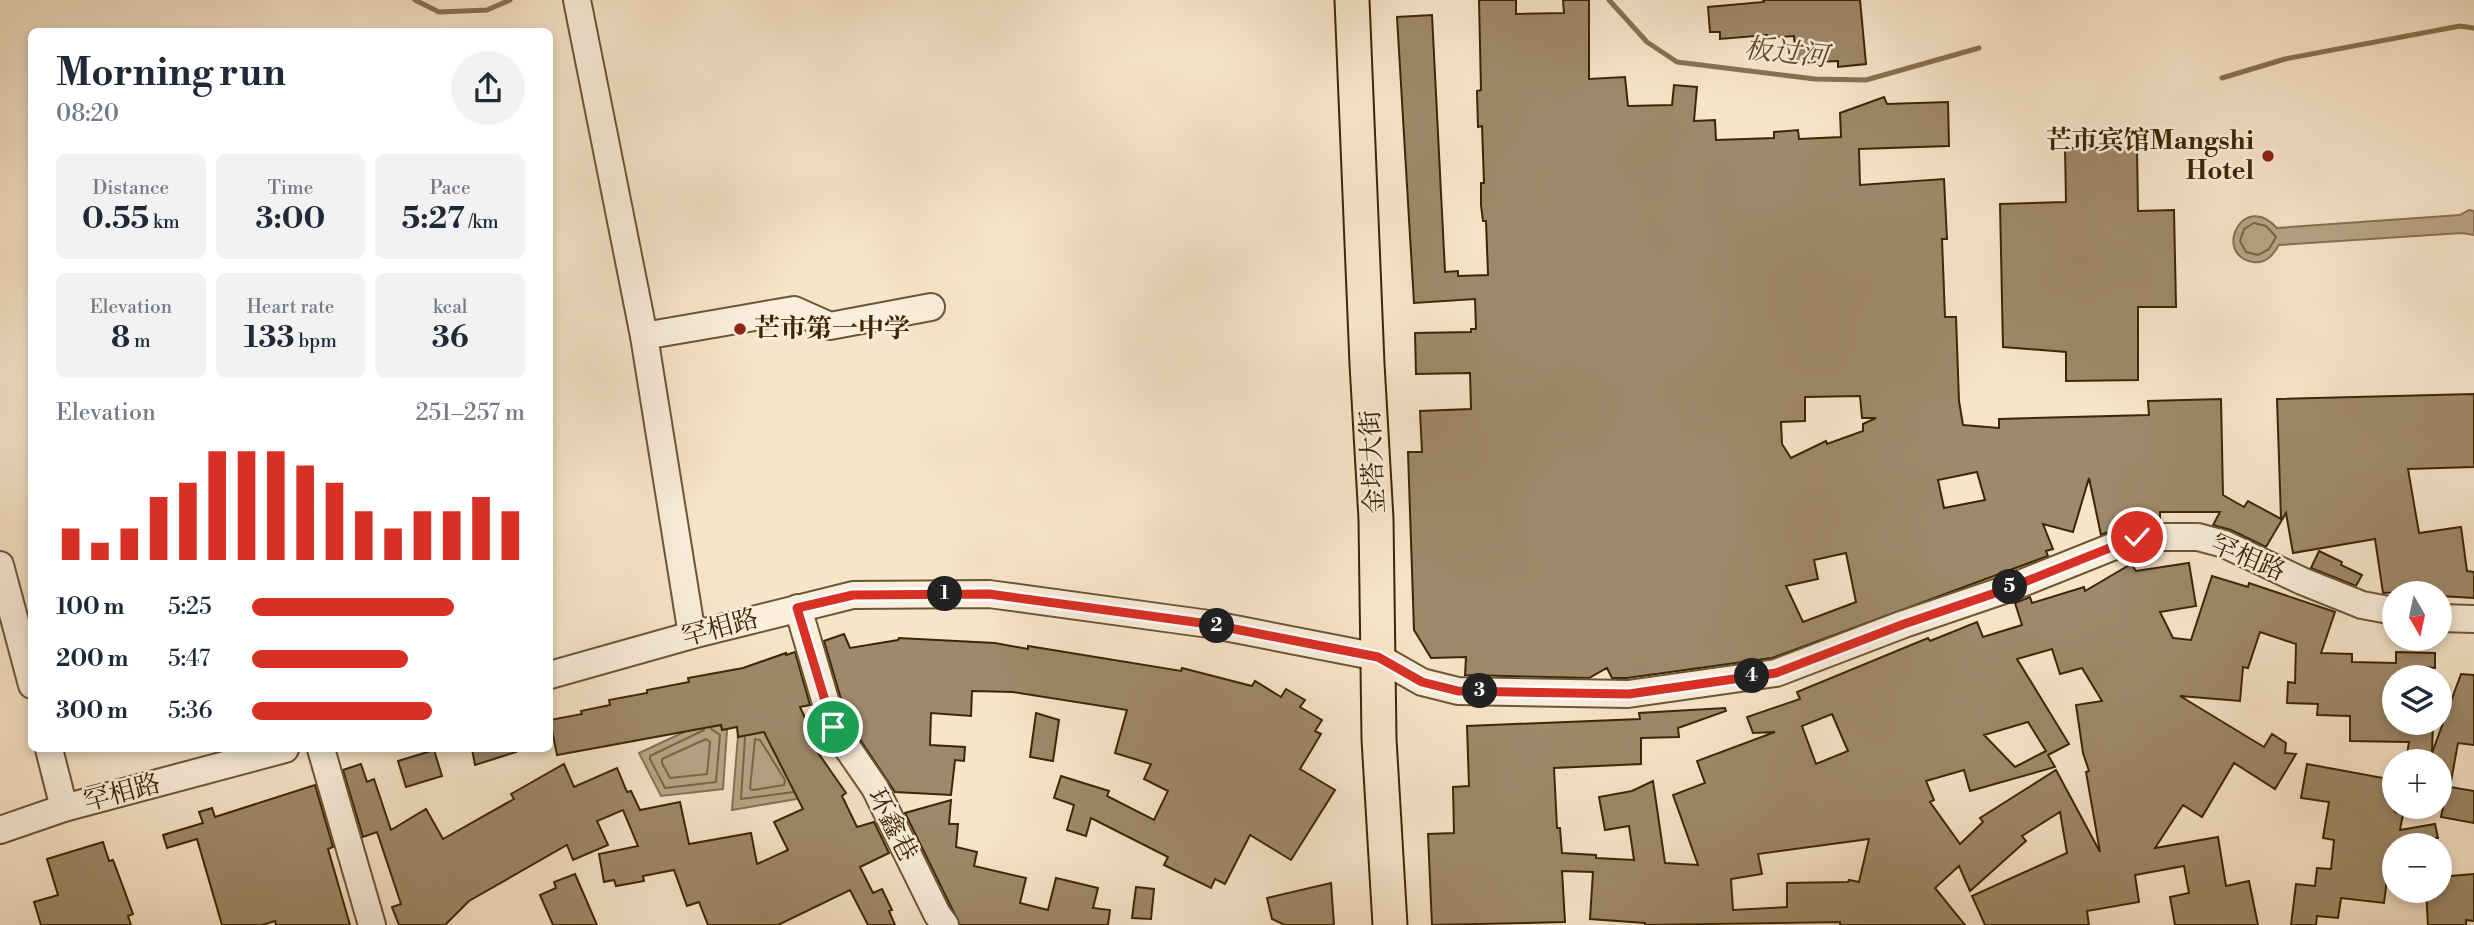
<!DOCTYPE html>
<html lang="en">
<head>
<meta charset="utf-8">
<style>
  body { margin:0; font-family:"Libre Bodoni","Noto Serif SC",serif; background:#f2f2f3; color:#1f2937; height:100vh; display:flex; flex-direction:column; font-size:26px; white-space:nowrap }
  * { box-sizing:border-box; margin:0 }
  p { font-size:23px; color:#747a83 }
  .icon { flex:none; width:38px; height:38px; fill:none; stroke:currentColor; stroke-width:2; stroke-linecap:round; stroke-linejoin:round }
  .map { position:relative; flex:1; overflow:hidden }
  .side { position:absolute; left:28px; top:28px; width:525px; height:724px; display:flex; flex-direction:column; background:#fff; border-radius:10px; box-shadow:0 4px 10px #0003 }
  .side>* { flex:none }
  .needle { width:46px; rotate:171deg }
  .fabs { position:absolute; left:2382px; top:581px; display:grid; gap:14px }
  .fabs a { display:grid; place-items:center; width:70px; height:70px; border-radius:50%; background:#fff; box-shadow:0 4px 10px #0003; font-size:35px }
  .pin { position:absolute; display:grid; place-items:center; width:60px; height:60px; color:#fff; margin:-30px; border:4px solid #fff; border-radius:50%; box-shadow:0 2px 7px #0007 }
  .km { position:absolute; width:35px; height:35px; margin:-18px; border-radius:50%; background:#222; color:#fff; font-size:19px; line-height:35px; text-align:center }
  .round { display:grid; place-items:center; flex:none; width:74px; height:74px; border-radius:37px; background:#f2f2f3 }
  .summary { display:flex; align-items:center; justify-content:space-between; height:119px; padding:0 28px }
  h1 { font-size:38px; font-weight:700; line-height:52px }
  .stats { display:grid; grid-template-columns:repeat(3,1fr); gap:10px; height:119px; padding:7px 28px }
  .stats div { display:grid; align-content:center; border-radius:10px; background:#f2f2f3; text-align:center }
  .stats b { font-size:30px; font-weight:700 }
  .stats small { font-size:19px; font-weight:400 }
  .stats p { font-size:19px }
  .chart { height:196px; padding:14px 28px }
  .chart p { display:flex; justify-content:space-between }
  .chart svg { width:100%; height:126px; margin-top:7px; stroke:#d93025; stroke-width:6 }
  ul { padding:0 28px; list-style:none; font-size:23px }
  li { display:grid; grid-template-columns:112px 84px 1fr; align-items:center; height:52px }
  li i { height:18px; border-radius:9px; background:#d93025 }
  .map>svg:first-child { display:block }
  .water { fill:#b8a486; stroke:#877252; stroke-width:2 }
  .lines { fill:none; stroke-linecap:round; stroke-linejoin:round }
  .shore { stroke:#7a6544; stroke-width:2 }
  .stream { stroke:#877252; stroke-width:5 }
  .building { fill:#9e896a; stroke:#3d2603; stroke-width:2; fill-rule:evenodd }
  .minor-casing { stroke:#6c5634; stroke-width:30 }
  .major-casing { stroke:#3d2603; stroke-width:37 }
  .minor { stroke:#faeedc; stroke-width:26 }
  .major { stroke:#f7e5c9; stroke-width:33 }
  .route-casing { stroke:#fff; stroke-width:14 }
  .route { stroke:#d93025; stroke-width:9 }
  .poi-dot { fill:#8f2418; stroke:#faeedc; stroke-width:2.5 }
  .labels { text-anchor:middle; dominant-baseline:central; stroke-width:5; stroke-linejoin:round; paint-order:stroke }
  .poi-label { font-size:26px; font-weight:bold; fill:#3d2603; stroke:#faeedc; text-anchor:end }
  .street-label { font-size:26px; fill:#3d2603; stroke:#faeedc }
  .water-label { font-size:28px; font-style:italic; fill:#624c2a; stroke:#faeedc }
</style>
</head>
<body>
<div class="map">
<svg width="2474" height="925" viewBox="0 0 2474 925">
  <rect width="100%" height="100%" fill="#f7e5c9"/>
  <filter id="stains"><feTurbulence type="fractalNoise" baseFrequency=".00286" numOctaves="4"/><feColorMatrix values="0 0 0 0 .2 0 0 0 0 .09 0 0 0 0 .02 0 0 0 .5 -.17"/></filter>
  <radialGradient id="worn" r=".72"><stop offset=".6" stop-color="#630" stop-opacity="0"/><stop offset="1" stop-color="#630" stop-opacity=".3"/></radialGradient>
  <g class="water">
    <path d="M2469 210 2474 211V235L2462 233 2279 245C2273 255 2266 264 2253 262 2212 255 2243 190 2277 228L2460 215Z"/>
    <polygon points="710,720 727,730 723,789 661,796 639,753"/>
    <polygon points="739,723 768,723 814,796 732,810"/>
  </g>
  <g class="lines">
    <g class="shore">
      <polygon points="2254,223 2266,226 2276,237 2269,249 2258,255 2246,252 2240,241 2244,229"/>
      <polyline points="704,730 650,756 650,759 665,788 716,782 720,735 711,729"/>
      <polyline points="745,737 741,799 793,792"/>
      <polygon points="706,739 710,742 707,774 670,778 662,763 662,759"/>
      <polygon points="755,739 760,740 785,780 784,785 753,790 750,789"/>
    </g>
    <g class="stream">
      <polyline points="415,0 439,12 487,10 510,0"/>
      <polyline points="1609,0 1647,42 1677,62 1815,79 1866,80 1979,48"/>
      <polyline points="2222,78 2285,59 2460,26 2474,28"/>
    </g>
  </g>
  <g class="building">
    <path d="M1479 0H1516V14L1564 13 1563 0H1589V79L1625 77 1628 106 1672 105 1674 85 1697 87 1694 121 1715 120 1716 140 1774 138V132L1798 130 1799 139 1841 137 1840 113 1884 97 1887 104 1948 102 1949 146 1859 149 1860 185 1944 179 1947 239H1942L1945 317H1956L1959 401 1963 425 1999 428V419L2149 415 2148 401 2221 399 2223 495 2244 507 2248 501 2281 519 2277 399 2474 394V467L2408 469 2419 533 2461 527 2467 571 2474 572V598L2440 596V593H2426V591L2383 593 2375 539 2293 553 2286 513 2266 547 2231 530 2213 525 2220 512H2160V521L2132 522 2101 535 2089 478 2073 532 2043 524 2053 549 2046 551 2048 556 1772 658 1627 678H1612L1607 668 1589 678 1465 675 1466 657 1431 658 1414 630 1408 452H1422L1420 411 1471 409 1470 373 1416 374 1415 333 1471 332V329H1476L1475 299 1414 303 1397 17 1432 15 1445 272 1458 271V276L1488 275 1486 221H1483L1481 205V183H1484L1482 126 1478 127 1477 91 1481 90ZM1860 396 1862 418H1876L1863 424V431L1827 444 1826 441 1791 458 1782 444 1781 422 1805 421V397ZM1977 472 1985 500 1944 508 1938 480ZM1846 553 1856 602 1803 622 1786 586 1818 579 1814 560Z"/>
    <polygon points="1763,0 1860,0 1866,64 1838,67 1838,61 1796,63 1794,36 1767,38 1767,35 1720,39 1720,32 1710,32 1708,7 1764,2"/>
    <polygon points="2065,148 2137,148 2138,211 2174,210 2176,307 2138,307 2138,380 2066,381 2066,352 2003,347 2000,204 2066,202"/>
    <polygon points="2319,551 2342,562 2341,565 2362,575 2356,586 2311,568"/>
    <path d="M2189 563 2196 606 2160 612 2173 638 2191 640 2212 576 2248 587 2249 583 2335 612 2321 653 2352 654V662L2396 663V652L2435 653V668L2425 667V677H2394V723H2433L2432 753 2461 674 2474 675V745L2458 743 2450 787 2474 791V823L2441 817 2444 803H2440V761L2406 760 2409 742 2350 741V716L2317 715 2318 704 2287 703 2288 682 2295 683 2296 644 2260 632 2248 668 2243 667 2240 701 2180 696 2264 747 2272 734 2286 743 2285 753 2296 754 2275 789 2234 763 2202 817 2183 805 2155 848 2218 837 2226 886 2249 881 2258 925H2175L2170 897 2189 893 2184 866 2135 875 2139 902 2087 911 2089 925H1985L1972 896 2067 853 2060 812 2022 836 2026 841 1970 891 1959 866 1935 888 1965 925H1840V922L1645 925V923L1590 919 1593 872 1562 871 1565 922 1432 925 1428 834 1454 833 1453 787 1469 786 1467 726 1640 719 1639 713 1725 708 1726 711 1678 728 1679 737 1641 738V764L1554 768 1557 828H1560L1562 853 1596 855V858L1634 860 1629 826 1605 830 1599 797 1632 791 1653 781 1665 863 1698 865 1673 795 1705 783 1697 761 1775 732 1753 733 1747 717 1800 699 1797 692 1928 638 1930 641 1977 622 1983 637 2022 625 2015 603 2030 597 2032 603 2084 587 2085 591 2131 564 2136 571ZM2052 649 2060 674 2082 668 2102 701 2076 705 2083 753 2089 771 2086 772 2100 852 2056 770 1980 818 1983 822 1960 844 1930 802 1934 800 1926 781 1964 770 1970 791 2055 767 2048 755 2069 744 2017 659ZM1832 714 1848 751 1816 764 1802 726ZM2028 722 2046 751 2015 767 1984 735ZM1869 839 1859 882 1849 880 1848 882 1787 883V907L1733 910 1731 879 1762 874 1758 854Z"/>
    <polygon points="844,634 850,648 898,640 899,638 995,643 1028,649 1028,646 1181,671 1182,668 1252,686 1255,681 1281,697 1286,689 1305,700 1300,707 1322,720 1315,731 1321,734 1300,769 1335,790 1291,860 1250,835 1225,884 1215,879 1211,888 1164,865 1168,857 1091,818 1086,836 1067,830 1074,805 1054,798 1061,776 1109,791 1107,796 1154,820 1168,791 1144,779 1151,764 1115,753 1127,710 1013,692 972,691 971,716 931,713 930,745 965,747 964,761 955,760 951,795 895,792 851,726 852,715 846,716 824,641"/>
    <polygon points="795,652 810,705 800,707 818,746 814,747 846,793 842,796 857,827 874,822 889,853 860,867 873,893 882,889 892,910 889,911 895,925 868,925 850,890 778,925 708,925 699,902 687,906 674,870 643,876 644,881 616,886 614,880 604,882 599,854 638,846 623,810 597,821 608,845 573,860 567,845 469,901 445,925 399,925 392,907 401,904 377,832 363,837 343,770 361,764 367,782 374,779 391,830 426,809 443,839 514,799 511,794 564,764 574,787 617,768 627,792 631,791 640,810 680,802 689,844 751,833 757,864 788,850 774,822 803,809 764,732 738,737 737,727 722,730 721,725 557,755 550,720 582,714 581,711 610,705 609,700 647,693 647,690 689,682 688,678 743,668 786,653 786,655"/>
    <polygon points="1036,713 1059,720 1053,761 1030,757"/>
    <polygon points="472,749 516,749 516,752 475,765"/>
    <polygon points="434,750 442,776 406,787 398,761"/>
    <polygon points="2307,764 2394,780 2395,812 2403,814 2400,830 2435,824 2438,838 2394,845 2394,880 2387,879 2384,903 2341,898 2338,918 2317,916 2316,925 2291,925 2296,884 2315,886 2317,868 2331,869 2334,840 2323,838 2329,802 2301,798"/>
    <polygon points="315,785 333,847 328,849 350,925 276,925 275,921 262,925 222,925 197,839 167,848 163,835 203,823 199,812 212,808 215,817"/>
    <polygon points="951,800 949,824 958,824 956,847 977,852 974,866 1026,878 1020,903 1048,910 1056,878 1098,888 1093,908 1110,910 1108,925 960,925 905,813"/>
    <polygon points="103,842 109,861 113,860 133,914 128,916 131,925 41,925 34,902 58,895 47,859"/>
    <polygon points="575,874 597,925 553,925 540,895 556,888 554,882"/>
    <polygon points="2474,874 2474,921 2466,920 2466,925 2428,925 2426,891 2440,891 2440,877"/>
    <polygon points="1331,883 1334,925 1285,925 1272,919 1267,898"/>
    <polygon points="1136,887 1154,889 1151,919 1132,918"/>
  </g>
  <g class="lines">
    <g class="minor-casing">
      <g id="minor">
        <polyline points="577,0 644,336 692,635"/>
        <polyline points="644,336 794,310 830,326 931,307"/>
        <polyline points="0,565 32,685"/>
        <polyline points="798,608 833,727 875,788 937,914 945,925"/>
        <polyline points="2440,618 2474,619"/>
        <polyline points="550,675 692,635 853,595 989,594 1209,624 1378,657 1422,682 1458,691 1628,694 1776,673 1904,624 2007,589 2137,537 2198,537 2224,544 2302,581 2362,605 2394,611"/>
        <polyline points="49,749 64,808"/>
        <polyline points="321,749 372,925"/>
        <polyline points="0,830 64,808 285,749"/>
      </g>
    </g>
    <g class="major-casing">
      <polyline id="major" points="1352,0 1367,364 1376,519 1379,739 1390,925"/>
    </g>
    <use href="#minor" class="minor"/>
    <use href="#major" class="major"/>
  </g>
  <g class="lines">
    <g class="route-casing">
      <polyline id="route" points="833,727 797,608 853,595 989,594 1209,624 1378,657 1422,682 1458,691 1629,694 1776,673 1904,624 2007,589 2137,537"/>
    </g>
    <use href="#route" class="route"/>
  </g>
  <g class="poi-dot">
    <circle cx="2268" cy="156" r="7"/>
    <circle cx="740" cy="329" r="7"/>
  </g>
  <g class="labels">
    <g class="poi-label">
      <text x="2254" y="141">芒市宾馆Mangshi<tspan x="2254" dy="30">Hotel</tspan></text>
      <text x="754" y="329" text-anchor="start">芒市第一中学</text>
    </g>
    <g class="street-label">
      <text transform="translate(1373 462) rotate(-93)">金塔大街</text>
      <text transform="translate(2248 558) rotate(23)">罕相路</text>
      <text transform="translate(720 628) rotate(-15)">罕相路</text>
      <text transform="translate(122 793) rotate(-15)">罕相路</text>
      <text transform="translate(892 825) rotate(63)">环鑫巷</text>
    </g>
    <g class="water-label">
      <text transform="translate(1786 53) rotate(6)">板过河</text>
    </g>
  </g>
  <rect width="100%" height="100%" filter="url(#stains)"/>
  <rect width="100%" height="100%" fill="url(#worn)"/>
</svg>
<div class="fabs">
<a><svg class="needle" viewBox="-14 -14 28 28"><path d="M0-13l5 13h-10z" fill="#e53935"/><path d="M0 13l5-13h-10z" fill="#747a83"/></svg></a>
<a><svg class="icon" aria-label="layers" viewBox="0 0 24 24"><path d="M12 4l9 5-9 5-9-5zM3 14l9 5 9-5"/></svg></a>
<a>+</a>
<a>−</a>
</div>
<div class="pin" style="left:833px;top:727px;background:#1e9e55"><svg class="icon" aria-label="arrive" viewBox="0 0 24 24"><path d="M6 21V4h12l-3 4 3 4H6"/></svg></div>
<div class="pin" style="left:2137px;top:537px;background:#d93025"><svg class="icon" aria-label="check" viewBox="0 0 24 24"><path d="M5 12l5 5 9-10"/></svg></div>
<b class="km" style="left:945px;top:594px">1</b>
<b class="km" style="left:1217px;top:626px">2</b>
<b class="km" style="left:1480px;top:691px">3</b>
<b class="km" style="left:1752px;top:676px">4</b>
<b class="km" style="left:2010px;top:587px">5</b>
<section class="side">
<div class="summary"><div><h1>Morning run</h1><p>08:20</p></div><a class="round"><svg class="icon" aria-label="share" viewBox="0 0 24 24"><path d="M12 15V3M7 8l5-5 5 5M5 13v7h14v-7"/></svg></a></div>
<div class="stats">
<div><p>Distance</p><b>0.55<small> km</small></b></div>
<div><p>Time</p><b>3:00</b></div>
<div><p>Pace</p><b>5:27<small> /km</small></b></div>
</div>
<div class="stats">
<div><p>Elevation</p><b>8<small> m</small></b></div>
<div><p>Heart rate</p><b>133<small> bpm</small></b></div>
<div><p>kcal</p><b>36</b></div>
</div>
<div class="chart"><p><span>Elevation</span>251–257 m</p>
<svg viewBox="0 0 160 44" preserveAspectRatio="none"><path d="M5 44V33M15 44V38M25 44V33M35 44V22M45 44V17M55 44V6M65 44V6M75 44V6M85 44V11M95 44V17M105 44V27M115 44V33M125 44V27M135 44V27M145 44V22M155 44V27"/></svg>
</div>
<ul>
<li><b>100 m</b>5:25<i style="width:74%"></i></li>
<li><b>200 m</b>5:47<i style="width:57%"></i></li>
<li><b>300 m</b>5:36<i style="width:66%"></i></li>
</ul>
</section>
</div>
</body>
</html>
